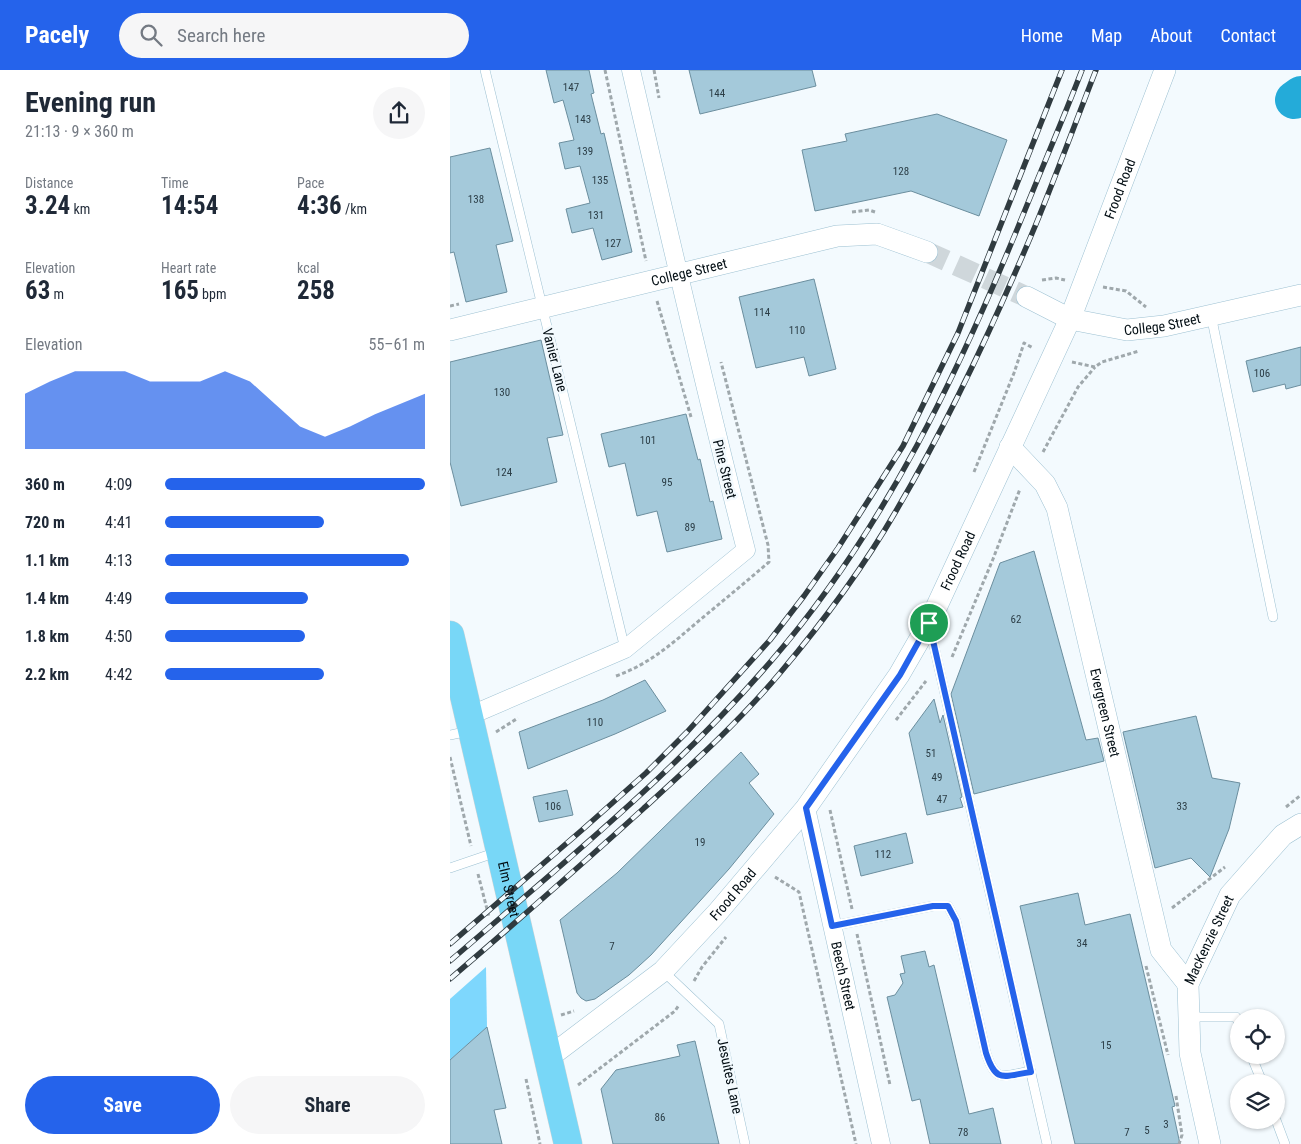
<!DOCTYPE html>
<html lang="en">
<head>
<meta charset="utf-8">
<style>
  body { margin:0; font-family:"Roboto Condensed",sans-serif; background:#f6f6f7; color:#1f2937; height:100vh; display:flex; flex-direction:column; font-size:19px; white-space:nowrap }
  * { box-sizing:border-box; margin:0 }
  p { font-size:16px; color:#747a83 }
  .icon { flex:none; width:28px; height:28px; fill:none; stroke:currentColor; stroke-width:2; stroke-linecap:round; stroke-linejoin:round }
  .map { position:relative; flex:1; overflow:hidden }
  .panel { display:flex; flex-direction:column; background:#fff; width:450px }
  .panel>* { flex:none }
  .fabs { position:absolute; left:780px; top:939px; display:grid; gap:10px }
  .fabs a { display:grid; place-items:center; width:55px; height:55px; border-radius:50%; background:#fff; box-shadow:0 1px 4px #0004; font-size:25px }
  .pin { position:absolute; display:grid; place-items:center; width:42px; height:42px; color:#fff; margin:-21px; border:2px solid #fff; border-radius:50%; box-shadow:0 1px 5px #0007 }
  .round { display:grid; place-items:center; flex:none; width:52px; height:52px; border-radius:26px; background:#f6f6f7 }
  .overview { display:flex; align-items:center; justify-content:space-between; height:85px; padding:0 25px }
  h1 { font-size:28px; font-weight:700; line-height:38px }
  .metrics { display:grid; grid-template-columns:repeat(3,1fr); gap:8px; height:85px; padding:5px 25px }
  .metrics div { display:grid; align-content:center }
  .metrics b { font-size:25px; font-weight:700 }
  .metrics small { font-size:14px; font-weight:400 }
  .metrics p { font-size:14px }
  .chart { height:140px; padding:10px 25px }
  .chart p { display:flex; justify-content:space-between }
  .chart svg { width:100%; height:90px; margin-top:5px; fill:#2563eb; opacity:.7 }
  .cta { display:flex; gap:10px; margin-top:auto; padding:10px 25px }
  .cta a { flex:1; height:58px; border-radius:30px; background:#2563eb; color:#fff; font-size:20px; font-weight:700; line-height:58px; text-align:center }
  .cta a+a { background:#f6f6f7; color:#1f2937 }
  ul { padding:0 25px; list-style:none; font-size:16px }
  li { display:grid; grid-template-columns:80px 60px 1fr; align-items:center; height:38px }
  li i { height:12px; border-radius:6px; background:#2563eb }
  header { display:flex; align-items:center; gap:30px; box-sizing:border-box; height:70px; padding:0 25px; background:#2563eb; color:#fff }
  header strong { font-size:24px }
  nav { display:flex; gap:28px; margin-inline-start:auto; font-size:18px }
  .search { width:350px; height:45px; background:#f6f6f7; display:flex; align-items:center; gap:12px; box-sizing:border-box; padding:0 18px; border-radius:28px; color:#747a83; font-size:19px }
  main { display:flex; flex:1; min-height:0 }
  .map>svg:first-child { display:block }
  .green { fill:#7ed7fd }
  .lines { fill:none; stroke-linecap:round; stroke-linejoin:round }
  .river { stroke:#24abd9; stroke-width:38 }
  .building { fill:#a4c9da; stroke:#6b8e9e }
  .tertiary-tunnel { stroke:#cfd7db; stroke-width:21; stroke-dasharray:21 11; stroke-linecap:butt }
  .service-casing { stroke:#9dc1d2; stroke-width:10 }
  .minor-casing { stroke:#9dc1d2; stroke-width:19 }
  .tertiary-casing { stroke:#9dc1d2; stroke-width:22 }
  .primary-casing { stroke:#d2d4d5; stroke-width:29 }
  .path { stroke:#9fa8ac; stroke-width:3; stroke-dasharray:4 2.5; stroke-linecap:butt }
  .service { stroke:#fff; stroke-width:9 }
  .minor { stroke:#fff; stroke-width:18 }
  .tertiary { stroke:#fff; stroke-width:21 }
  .primary { stroke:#78d7f7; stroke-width:28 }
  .rail-casing { stroke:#303b40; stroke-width:5.5 }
  .rail { stroke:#f3fafe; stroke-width:4; stroke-dasharray:11; stroke-linecap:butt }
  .route-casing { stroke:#fff; stroke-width:10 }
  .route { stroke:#2563eb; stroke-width:6 }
  .labels { text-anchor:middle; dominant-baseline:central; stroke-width:5; stroke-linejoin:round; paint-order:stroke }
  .number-label { font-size:11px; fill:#2b3d46 }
  .street-label { font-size:14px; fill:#030e14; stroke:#f3fafe }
</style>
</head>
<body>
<header>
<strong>Pacely</strong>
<div class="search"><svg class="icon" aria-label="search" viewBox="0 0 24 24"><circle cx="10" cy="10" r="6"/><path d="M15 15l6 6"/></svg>Search here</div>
<nav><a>Home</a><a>Map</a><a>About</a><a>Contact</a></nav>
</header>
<main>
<section class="panel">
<div class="overview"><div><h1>Evening run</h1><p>21:13 · 9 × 360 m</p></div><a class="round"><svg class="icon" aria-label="share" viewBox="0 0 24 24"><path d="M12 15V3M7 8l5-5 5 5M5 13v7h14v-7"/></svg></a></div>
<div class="metrics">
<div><p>Distance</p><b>3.24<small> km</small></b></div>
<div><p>Time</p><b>14:54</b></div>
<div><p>Pace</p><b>4:36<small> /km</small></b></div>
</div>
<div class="metrics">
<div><p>Elevation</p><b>63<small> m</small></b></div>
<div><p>Heart rate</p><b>165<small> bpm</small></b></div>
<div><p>kcal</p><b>258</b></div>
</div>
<div class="chart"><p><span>Elevation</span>55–61 m</p>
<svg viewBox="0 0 160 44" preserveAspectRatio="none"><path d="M0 44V17L10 11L20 6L30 6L40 6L50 11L60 11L70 11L80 6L90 11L100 22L110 33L120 38L130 33L140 27L150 22L160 17V44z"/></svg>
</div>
<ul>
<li><b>360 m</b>4:09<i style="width:100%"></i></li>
<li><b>720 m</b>4:41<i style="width:61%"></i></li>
<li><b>1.1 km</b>4:13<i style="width:94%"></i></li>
<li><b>1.4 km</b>4:49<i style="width:55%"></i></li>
<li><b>1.8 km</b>4:50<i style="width:54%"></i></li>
<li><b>2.2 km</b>4:42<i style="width:61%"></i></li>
</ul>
<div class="cta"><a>Save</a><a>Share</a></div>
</section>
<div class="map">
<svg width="851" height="1074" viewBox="0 0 851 1074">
  <rect width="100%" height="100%" fill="#f3fafe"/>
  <polygon class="green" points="36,897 37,957 0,990 0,929"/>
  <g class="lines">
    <polyline class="river" points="844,30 851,25"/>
  </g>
  <g class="building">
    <polygon points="96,0 139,0 144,23 141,24 151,64 154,63 182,182 152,190 143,158 122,163 116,139 140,133 130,96 115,99 109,73 124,70 113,30 104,33"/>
    <polygon points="239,0 362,0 366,16 250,44"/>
    <polygon points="487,44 557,70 529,146 461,121 365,141 352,80 397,71 395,64"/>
    <polygon points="40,78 63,171 46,175 57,222 16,232 4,182 0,183 0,87"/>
    <polygon points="364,209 386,299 359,306 354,287 306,298 289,227"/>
    <polygon points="91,270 113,365 97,368 107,412 11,436 0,392 0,292"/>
    <polygon points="851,277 851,315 836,319 835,314 803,322 796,291"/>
    <polygon points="236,344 248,390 250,389 260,432 263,431 272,469 217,482 207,441 187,446 175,393 159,397 151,364"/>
    <polygon points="584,481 636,670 648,668 654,691 524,724 501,624 550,493"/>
    <polygon points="195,610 216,641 165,664 78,699 69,662 153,630"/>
    <polygon points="484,629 490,653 493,645 512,727 510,728 513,737 477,745 459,663"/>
    <polygon points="746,646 762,708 790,713 779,759 760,807 741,788 705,798 673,662"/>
    <polygon points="291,682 309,704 299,713 324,744 279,799 201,885 179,905 145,929 136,931 131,928 127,923 110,850 167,803"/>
    <polygon points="117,720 123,745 89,752 83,727"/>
    <polygon points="456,763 463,793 411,806 404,776"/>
    <polygon points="628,823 635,855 680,844 725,1036 722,1037 730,1074 625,1074 570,836"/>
    <polygon points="475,881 479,897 484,895 519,1044 543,1038 551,1074 480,1074 470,1029 462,1031 437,927 445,925 453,913 450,904 455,903 451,886"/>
    <polygon points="37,957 56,1038 44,1040 52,1074 0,1074 0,990"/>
    <polygon points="245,971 269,1074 163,1074 151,1019 166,1000 230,986 227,975"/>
  </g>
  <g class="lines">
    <polyline class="tertiary-tunnel" points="477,182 577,227"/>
    <g class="service-casing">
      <g id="service">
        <polyline points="35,0 175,579"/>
        <polyline points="761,245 823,547"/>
        <polyline points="480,558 597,1074"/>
        <polyline points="0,665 19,661"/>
        <polyline points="0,798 47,782"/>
        <path d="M382 856 483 836H498L506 851 536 983C546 1014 553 1006 581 1001"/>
        <polyline points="213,901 269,954 295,1074"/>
        <polyline points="739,947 786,947 789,953"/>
        <polyline points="801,985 812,1012"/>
        <polyline points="826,1050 835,1074"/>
      </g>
    </g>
    <g class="minor-casing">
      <g id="minor">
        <path d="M19 646 175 579 296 480C255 320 218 160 181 0"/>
        <path id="s1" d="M356 738 431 1074"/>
      </g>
    </g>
    <g class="tertiary-casing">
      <g id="tertiary">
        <path id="s2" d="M577 227 620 249 677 260 714 256 851 225"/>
        <path id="s3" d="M0 260 387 166 427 164 477 182"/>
        <path id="s4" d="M560 377 595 414 607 438 711 880 738 914"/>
        <path id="s5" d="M98 988 213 901 267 843 356 738 449 605 479 553 620 249 715 0"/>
        <path id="s6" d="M760 1074 740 983 738 914 780 825 833 765 851 754"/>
      </g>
    </g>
    <g class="primary-casing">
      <g id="primary">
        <path id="s7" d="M0 565 118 1074"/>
      </g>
    </g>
    <g class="path">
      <polyline points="155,0 196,191"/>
      <polyline points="204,0 209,28"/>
      <polyline points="402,142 419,140 425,142"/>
      <polyline points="592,210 606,208 615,210"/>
      <polyline points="653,217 676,221 696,237"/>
      <polyline points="207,231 241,347"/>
      <polyline points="0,236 9,234"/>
      <polyline points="622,292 645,297 652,292 689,281"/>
      <polyline points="593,382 628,317 645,297"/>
      <polyline points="524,402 564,303 574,273 583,278"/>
      <polyline points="502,587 543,489 570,419"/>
      <path d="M166 606C200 594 224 572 251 549 274 530 297 511 319 492L318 475 271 292"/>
      <polyline points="446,650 476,611"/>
      <polyline points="46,662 68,648"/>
      <polyline points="0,687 21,776"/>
      <polyline points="836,737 851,725"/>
      <polyline points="380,740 402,839"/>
      <polyline points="28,804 39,847"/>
      <polyline points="325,807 349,822 406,1074"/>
      <polyline points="722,838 775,797"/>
      <polyline points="407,864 440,1015"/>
      <polyline points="696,896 718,985"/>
      <polyline points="244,911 252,897 276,867"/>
      <polyline points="111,945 124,941"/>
      <polyline points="76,1009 90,1074"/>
      <polyline points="128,1015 225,941 229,935"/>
      <polyline points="726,1026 732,1065 729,1074"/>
    </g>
    <use href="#service" class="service"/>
    <use href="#minor" class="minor"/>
    <use href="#tertiary" class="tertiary"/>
    <use href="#primary" class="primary"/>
    <g class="rail-casing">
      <g id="rail">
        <polyline points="0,874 132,760 196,703 237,662 320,570 354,526 388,478 453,376 508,263 612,0"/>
        <path d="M0 891C111 795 226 702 322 590 436 458 510 300 575 140 594 93 614 47 632 0"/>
        <path d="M0 909C65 853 129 797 193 739 240 696 289 652 330 603 373 552 413 498 446 441 500 349 545 252 586 154 607 103 626 51 646 0"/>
      </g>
    </g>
    <use href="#rail" class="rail"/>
  </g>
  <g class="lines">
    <g class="route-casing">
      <path id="route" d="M479 553 581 1002C553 1006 546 1014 536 983L506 851 498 836H483L382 856 356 738 450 605Z"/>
    </g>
    <use href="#route" class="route"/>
  </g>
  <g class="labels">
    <g class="number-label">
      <text x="121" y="17">147</text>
      <text x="267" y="23">144</text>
      <text x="133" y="49">143</text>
      <text x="135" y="81">139</text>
      <text x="451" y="101">128</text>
      <text x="150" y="110">135</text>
      <text x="26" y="129">138</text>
      <text x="146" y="145">131</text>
      <text x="163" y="173">127</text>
      <text x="312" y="242">114</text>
      <text x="347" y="260">110</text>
      <text x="812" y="303">106</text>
      <text x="52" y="322">130</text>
      <text x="198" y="370">101</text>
      <text x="54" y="402">124</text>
      <text x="217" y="412">95</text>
      <text x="240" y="457">89</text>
      <text x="566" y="549">62</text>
      <text x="145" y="652">110</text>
      <text x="481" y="683">51</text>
      <text x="487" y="707">49</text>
      <text x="492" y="729">47</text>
      <text x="103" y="736">106</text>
      <text x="732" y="736">33</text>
      <text x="250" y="772">19</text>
      <text x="433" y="784">112</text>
      <text x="632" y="873">34</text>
      <text x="162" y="876">7</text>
      <text x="656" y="975">15</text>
      <text x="210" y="1047">86</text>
      <text x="716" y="1054">3</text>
      <text x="697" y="1060">5</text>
      <text x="513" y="1062">78</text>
      <text x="677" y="1062">7</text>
    </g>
    <g class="street-label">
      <text stroke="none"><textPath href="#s5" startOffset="1058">Frood Road</textPath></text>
      <text stroke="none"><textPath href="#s3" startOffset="246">College Street</textPath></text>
      <text stroke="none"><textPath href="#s2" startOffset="142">College Street</textPath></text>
      <text transform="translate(105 290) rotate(76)">Vanier Lane</text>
      <text transform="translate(275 399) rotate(76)">Pine Street</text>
      <text stroke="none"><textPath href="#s5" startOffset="652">Frood Road</textPath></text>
      <text stroke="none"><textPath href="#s4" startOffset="288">Evergreen Street</textPath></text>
      <text stroke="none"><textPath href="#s7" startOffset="261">Elm Street</textPath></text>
      <text stroke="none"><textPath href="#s5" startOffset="248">Frood Road</textPath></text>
      <text stroke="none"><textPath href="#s6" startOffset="211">MacKenzie Street</textPath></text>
      <text stroke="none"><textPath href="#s1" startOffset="172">Beech Street</textPath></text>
      <text transform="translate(280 1006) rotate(78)">Jesuites Lane</text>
    </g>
  </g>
</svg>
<div class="fabs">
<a><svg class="icon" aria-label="locate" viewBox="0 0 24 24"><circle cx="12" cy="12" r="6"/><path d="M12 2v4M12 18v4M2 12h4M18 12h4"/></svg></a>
<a><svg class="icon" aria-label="layers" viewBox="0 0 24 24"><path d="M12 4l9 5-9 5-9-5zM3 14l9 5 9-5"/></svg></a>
</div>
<div class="pin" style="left:479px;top:553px;background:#1e9e55"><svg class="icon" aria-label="arrive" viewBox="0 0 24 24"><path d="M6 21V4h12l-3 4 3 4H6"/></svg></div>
</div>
</main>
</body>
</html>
